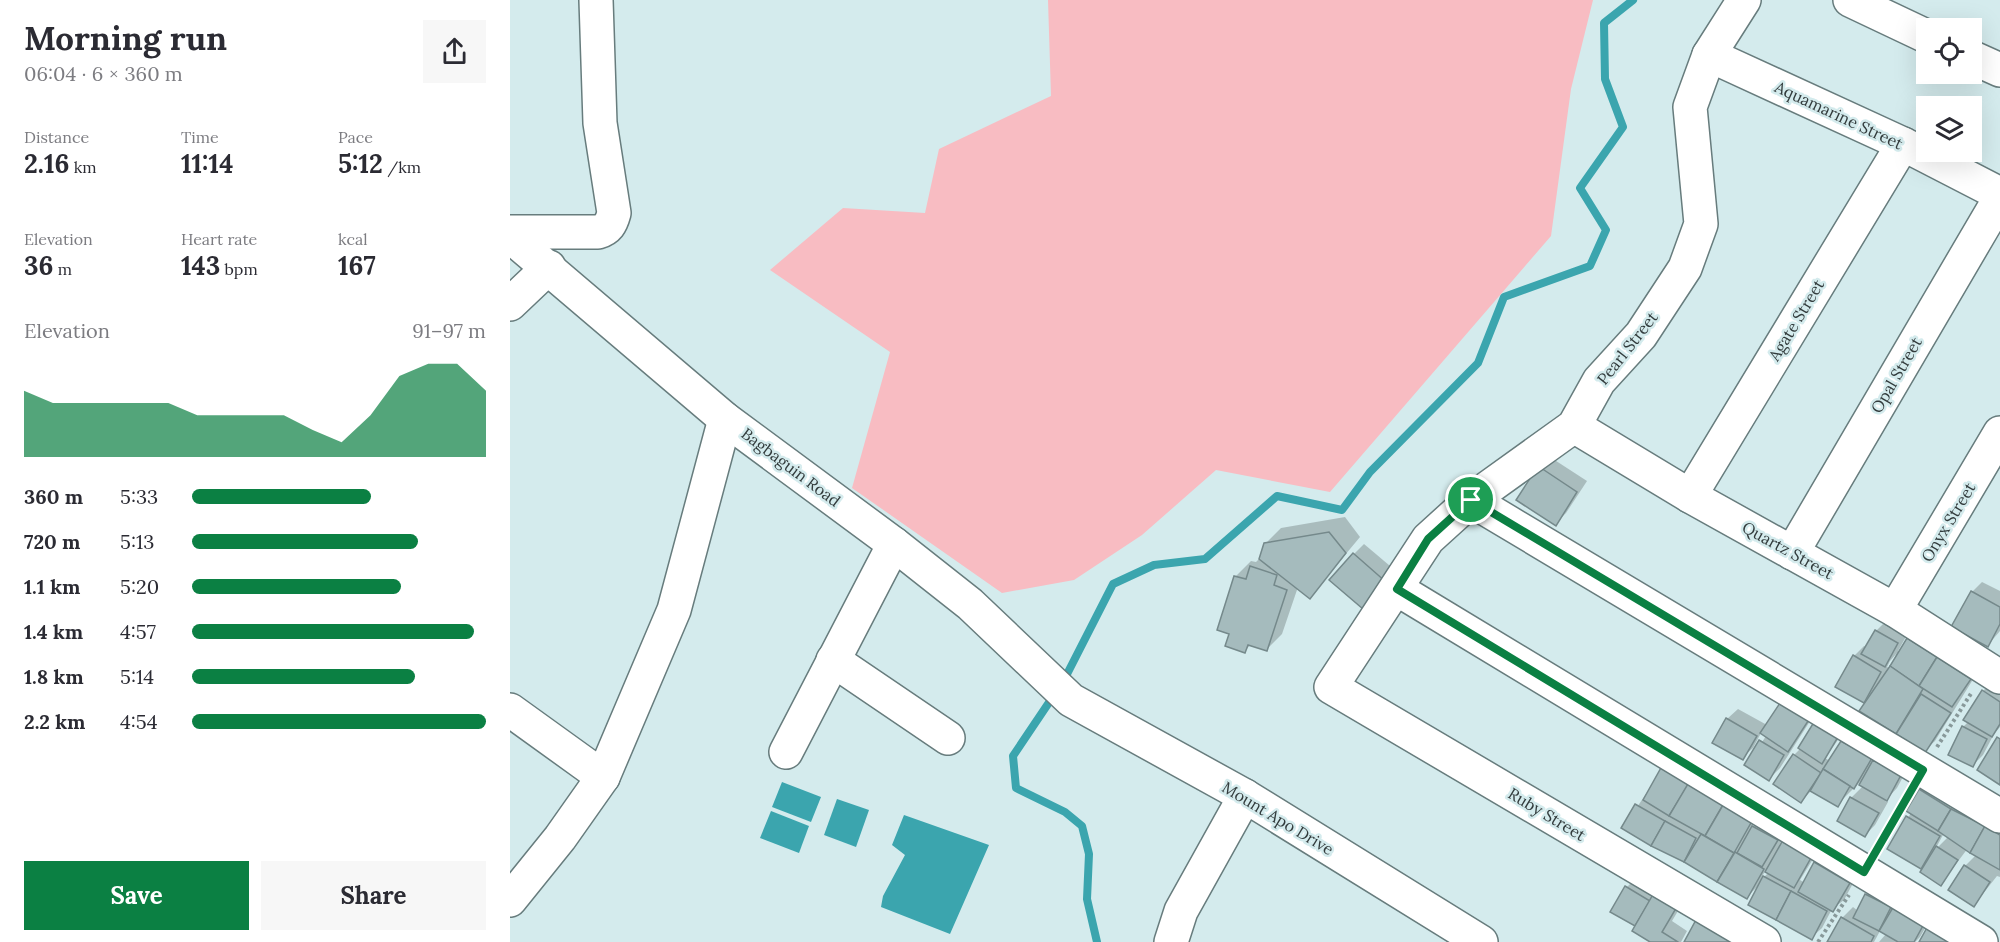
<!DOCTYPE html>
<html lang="en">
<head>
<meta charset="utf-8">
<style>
  body { margin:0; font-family:Lora,serif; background:#f7f7f7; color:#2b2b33; height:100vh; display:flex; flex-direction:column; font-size:22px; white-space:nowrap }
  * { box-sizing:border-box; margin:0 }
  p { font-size:20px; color:#7c7c81 }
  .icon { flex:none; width:33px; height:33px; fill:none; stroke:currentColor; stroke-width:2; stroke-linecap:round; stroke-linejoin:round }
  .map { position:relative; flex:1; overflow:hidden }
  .panel { display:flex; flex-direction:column; background:#fff; width:510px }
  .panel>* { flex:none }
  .fabs { position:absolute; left:1406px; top:18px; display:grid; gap:12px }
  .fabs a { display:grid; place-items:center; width:66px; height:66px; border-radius:0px; background:#fff; box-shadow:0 6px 24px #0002; font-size:30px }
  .pin { position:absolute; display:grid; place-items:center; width:51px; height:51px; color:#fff; margin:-26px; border:3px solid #fff; border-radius:50%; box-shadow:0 2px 6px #0007 }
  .round { display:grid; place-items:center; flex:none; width:63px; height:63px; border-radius:0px; background:#f7f7f7 }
  .overview { display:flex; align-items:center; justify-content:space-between; height:102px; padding:0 24px }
  h1 { font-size:33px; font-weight:800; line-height:45px }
  .metrics { display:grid; grid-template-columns:repeat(3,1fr); gap:9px; height:102px; padding:6px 24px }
  .metrics div { display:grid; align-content:center }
  .metrics b { font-size:26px; font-weight:800 }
  .metrics small { font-size:16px; font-weight:400 }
  .metrics p { font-size:16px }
  .chart { height:168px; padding:12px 24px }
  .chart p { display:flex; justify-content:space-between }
  .chart svg { width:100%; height:108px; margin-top:6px; fill:#0b8043; opacity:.7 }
  .primary-button { display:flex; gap:12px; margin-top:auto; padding:12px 24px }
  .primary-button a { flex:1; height:69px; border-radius:0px; background:#0b8043; color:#fff; font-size:24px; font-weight:800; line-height:69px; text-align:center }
  .primary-button a+a { background:#f7f7f7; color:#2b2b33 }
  ul { padding:0 24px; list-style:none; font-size:20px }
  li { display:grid; grid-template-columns:96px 72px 1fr; align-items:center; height:45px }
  li i { height:15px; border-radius:8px; background:#0b8043 }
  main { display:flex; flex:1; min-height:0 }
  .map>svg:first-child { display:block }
  .green { fill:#f8bcc2 }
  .water { fill:#3ba5ae }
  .shadow { fill:#0003; fill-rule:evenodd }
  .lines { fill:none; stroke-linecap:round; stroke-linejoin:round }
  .stream { stroke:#3ba5ae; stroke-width:8 }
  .building { fill:#a5bbbd; stroke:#75898b; stroke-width:1.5 }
  .minor-casing { stroke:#677c7d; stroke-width:36 }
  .path { stroke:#88999a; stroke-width:4; stroke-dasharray:3 3; stroke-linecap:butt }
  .minor { stroke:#fff; stroke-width:33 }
  .route-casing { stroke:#fff; stroke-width:12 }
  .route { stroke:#0b8043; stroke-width:8 }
  .labels { text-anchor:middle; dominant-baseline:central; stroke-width:5; stroke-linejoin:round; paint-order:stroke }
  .street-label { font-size:16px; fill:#323b3c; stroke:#d4ebed }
</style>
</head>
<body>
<main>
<section class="panel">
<div class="overview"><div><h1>Morning run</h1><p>06:04 · 6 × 360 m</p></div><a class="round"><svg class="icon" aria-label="share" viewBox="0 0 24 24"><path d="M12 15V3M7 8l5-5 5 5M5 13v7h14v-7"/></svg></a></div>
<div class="metrics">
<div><p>Distance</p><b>2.16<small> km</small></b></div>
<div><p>Time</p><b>11:14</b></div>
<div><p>Pace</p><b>5:12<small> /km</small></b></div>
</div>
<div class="metrics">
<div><p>Elevation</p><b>36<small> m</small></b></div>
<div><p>Heart rate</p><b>143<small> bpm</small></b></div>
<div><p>kcal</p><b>167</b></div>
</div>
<div class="chart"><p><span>Elevation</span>91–97 m</p>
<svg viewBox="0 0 160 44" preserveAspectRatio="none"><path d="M0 44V17L10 22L20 22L30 22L40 22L50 22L60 27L70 27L80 27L90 27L100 33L110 38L120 27L130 11L140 6L150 6L160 17V44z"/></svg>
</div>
<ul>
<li><b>360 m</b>5:33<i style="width:61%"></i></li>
<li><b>720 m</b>5:13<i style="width:77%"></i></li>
<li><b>1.1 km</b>5:20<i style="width:71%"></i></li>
<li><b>1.4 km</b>4:57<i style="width:96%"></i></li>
<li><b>1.8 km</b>5:14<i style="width:76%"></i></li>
<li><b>2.2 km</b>4:54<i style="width:100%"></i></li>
</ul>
<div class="primary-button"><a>Save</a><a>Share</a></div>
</section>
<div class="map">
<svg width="1490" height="942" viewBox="0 0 1490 942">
  <rect width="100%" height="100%" fill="#d4ebed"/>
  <polygon class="green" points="538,0 1083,0 1061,89 1041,236 820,492 706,470 632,535 564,580 492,593 342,488 380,352 260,270 333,208 415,213 429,149 541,96"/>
  <g class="water">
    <polygon points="272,782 311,797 301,822 262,807"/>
    <polygon points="327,799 359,810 346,847 314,835"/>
    <polygon points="261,811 299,826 289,853 250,838"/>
    <polygon points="394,815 479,845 440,934 371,907 373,896 395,855 382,845"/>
  </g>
  <g class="shadow">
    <polygon points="1040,457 1077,481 1056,513 1045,524 1008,500"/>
    <polygon points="835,517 850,537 800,597 788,587 772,634 757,649 741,644 735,651 720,633 726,576 741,561 746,562 750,558 755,544 771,528"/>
    <polygon points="854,544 886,571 863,597 844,554"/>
    <polygon points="1472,582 1490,591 1490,631 1478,645 1462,592"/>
    <path d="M1376 621 1398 633 1388 651 1390 652 1409 629 1470 668 1425 741 1414 751 1351 711 1362 695 1353 701 1344 656 1354 646 1357 647 1366 631ZM1387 653 1379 668 1377 667 1380 661Z"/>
    <polygon points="1483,681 1490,685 1490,727 1484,734 1473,755 1462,766 1453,727 1459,721 1473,691"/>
    <polygon points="1311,704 1270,768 1259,779 1237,765 1256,736 1251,733 1243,748 1232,758 1217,719 1228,709 1257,725"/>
    <polygon points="1338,726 1315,758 1320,761 1343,732 1371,748 1364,761 1375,750 1400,764 1387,788 1375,801 1378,802 1365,825 1355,835 1341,798 1353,786 1355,777 1327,805 1302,790 1291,801 1284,755 1291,748"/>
    <path d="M1154 767 1251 811 1242 827 1254 816 1277 829 1269 846 1284 831 1311 846 1290 880 1295 883 1306 863 1316 853 1349 872 1334 900 1322 909 1312 928 1301 938 1250 884 1237 897 1113 828ZM1255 871 1259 872 1252 879H1251Z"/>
    <path d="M1421 780 1490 819V877L1487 876 1464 905 1440 889 1455 866 1467 854 1458 848 1431 884 1413 868 1379 848 1401 813 1411 790ZM1434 833 1439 836 1428 847 1427 846Z"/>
    <polygon points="1127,877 1178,894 1162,921 1177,931 1171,942 1143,942 1127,926 1117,887"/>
    <polygon points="1367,884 1425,911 1410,937 1405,942 1369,942 1376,934 1370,931 1364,942 1319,942 1332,918 1343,907 1348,911 1356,895"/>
  </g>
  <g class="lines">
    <g class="stream">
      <polyline points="554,680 603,584 644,565 695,559 767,496 832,510 860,472 968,363 994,297 1080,266 1096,230 1070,188 1113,127 1095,79 1094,23 1123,0"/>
      <polyline points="544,695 503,756 506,788 555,812 572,826 579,854 577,899 587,942"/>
    </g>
  </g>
  <g class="building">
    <polygon points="1028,466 1067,492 1046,526 1006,500"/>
    <polygon points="819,532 836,553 800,599 749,559 754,543"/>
    <polygon points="843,553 876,582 853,609 819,580"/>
    <polygon points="740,566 767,575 764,585 777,590 757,651 738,645 735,653 715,646 719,634 707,630 724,576 736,579"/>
    <polygon points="1461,591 1490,607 1490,624 1478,647 1441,627"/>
    <polygon points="1365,630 1388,643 1375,667 1351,654"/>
    <polygon points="1397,638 1427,657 1409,686 1380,666"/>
    <polygon points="1343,655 1371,672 1354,703 1325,687"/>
    <polygon points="1427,657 1461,679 1442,707 1409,686"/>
    <polygon points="1380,666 1413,689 1386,734 1349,711"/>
    <polygon points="1472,690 1490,702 1490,724 1482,737 1453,720"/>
    <polygon points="1411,694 1441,713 1415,753 1386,734"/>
    <polygon points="1274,697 1302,715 1278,752 1250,733"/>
    <polygon points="1216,718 1247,736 1233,760 1202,743"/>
    <polygon points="1304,722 1328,737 1312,764 1288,748"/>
    <polygon points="1452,726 1477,739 1463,767 1438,755"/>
    <polygon points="1487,737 1490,739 1490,785 1467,770"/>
    <polygon points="1249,740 1274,755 1259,781 1234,765"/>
    <polygon points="1331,741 1362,758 1344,789 1313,769"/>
    <polygon points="1283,754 1311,773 1291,803 1263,784"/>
    <polygon points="1363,760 1391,775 1377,801 1349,785"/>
    <polygon points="1152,766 1180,782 1159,816 1133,800"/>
    <polygon points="1313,769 1340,786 1328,807 1300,791"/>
    <polygon points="1182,777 1217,798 1195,836 1159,816"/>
    <polygon points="1409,789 1441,809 1428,831 1396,811"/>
    <polygon points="1340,797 1369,813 1355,837 1327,821"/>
    <polygon points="1125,804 1155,821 1141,846 1111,828"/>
    <polygon points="1213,805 1242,821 1224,853 1195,836"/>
    <polygon points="1441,809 1475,826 1460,853 1428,831"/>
    <polygon points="1396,816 1430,836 1411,869 1377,849"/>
    <polygon points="1155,821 1186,838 1174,862 1141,846"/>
    <polygon points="1242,826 1268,840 1252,867 1227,853"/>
    <polygon points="1475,826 1490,835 1490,870 1460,853"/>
    <polygon points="1191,834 1224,853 1207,882 1174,862"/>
    <polygon points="1273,840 1302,856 1284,888 1255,872"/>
    <polygon points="1426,846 1448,860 1431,886 1410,872"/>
    <polygon points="1225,852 1254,869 1237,899 1207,882"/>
    <polygon points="1304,862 1340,883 1323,912 1288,892"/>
    <polygon points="1454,865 1480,882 1464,907 1438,890"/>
    <polygon points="1253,876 1281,891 1266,920 1238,905"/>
    <polygon points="1115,886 1140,901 1125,926 1100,912"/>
    <polygon points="1145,891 1168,905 1152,932 1168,942 1140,942 1122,931"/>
    <polygon points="1281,891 1317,911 1302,940 1266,920"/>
    <polygon points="1355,894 1381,907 1369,931 1343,918"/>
    <polygon points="1385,904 1415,922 1404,942 1388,942 1369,931"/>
    <polygon points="1331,917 1364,936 1361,942 1317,942"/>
    <polygon points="1187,918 1226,942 1174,942"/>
    <polygon points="1419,924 1445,942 1409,942"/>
  </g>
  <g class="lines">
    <g class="minor-casing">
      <g id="minor">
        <polyline points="1234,0 1199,55 1180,107 1191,224 1175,268 1131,335 1089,381 1064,426 961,500 918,539 821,687 1254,942"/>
        <polyline points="1340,0 1416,36"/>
        <polyline points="1199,55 1393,144 1490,194"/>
        <polyline points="1461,57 1490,70"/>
        <path d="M0 232H88C98 229 101 224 104 213L90 123 86 0"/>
        <polyline points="0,236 215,419 384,544 460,604 561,700 735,796 971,942"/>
        <polyline points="0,304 39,267"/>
        <polyline points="1064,426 1180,496 1385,610 1490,677"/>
        <polyline points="1180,496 1393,144"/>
        <polyline points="961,500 1490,816"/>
        <polyline points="1282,553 1490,198"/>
        <polyline points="887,589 1471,942"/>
        <polyline points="1385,610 1490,433"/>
        <polyline points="323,660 438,738"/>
        <polyline points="0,710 93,777"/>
        <polyline points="276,752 384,544"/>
        <polyline points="0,900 50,838 93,777 164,610 215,419"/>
        <polyline points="661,942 671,911 735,796"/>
      </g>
    </g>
    <g class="path">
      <polyline points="1427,747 1462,692"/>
      <polyline points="1368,848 1398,794"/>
      <polyline points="1308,942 1339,895"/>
    </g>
    <use href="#minor" class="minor"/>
  </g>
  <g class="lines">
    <g class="route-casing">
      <polygon id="route" points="961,500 1413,770 1354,872 887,589 918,539"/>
    </g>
    <use href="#route" class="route"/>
  </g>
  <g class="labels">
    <g class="street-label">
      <text transform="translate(1329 115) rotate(25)">Aquamarine Street</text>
      <text transform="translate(1286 320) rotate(-59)">Agate Street</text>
      <text transform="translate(1117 348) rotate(-52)">Pearl Street</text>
      <text transform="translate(1386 375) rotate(-60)">Opal Street</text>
      <text transform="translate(281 467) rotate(37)">Bagbaguin Road</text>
      <text transform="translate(1438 522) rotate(-59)">Onyx Street</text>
      <text transform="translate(1278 550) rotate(29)">Quartz Street</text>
      <text transform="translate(1037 814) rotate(31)">Ruby Street</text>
      <text transform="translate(768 818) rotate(31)">Mount Apo Drive</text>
    </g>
  </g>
</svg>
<div class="fabs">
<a><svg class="icon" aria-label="locate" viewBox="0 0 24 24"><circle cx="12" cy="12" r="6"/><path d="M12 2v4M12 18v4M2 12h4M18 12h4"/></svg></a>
<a><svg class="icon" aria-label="layers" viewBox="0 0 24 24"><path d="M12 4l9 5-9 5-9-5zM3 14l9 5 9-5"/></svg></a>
</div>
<div class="pin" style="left:961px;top:500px;background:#1e9e55"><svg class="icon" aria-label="arrive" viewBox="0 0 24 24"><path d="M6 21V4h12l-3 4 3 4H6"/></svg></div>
</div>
</main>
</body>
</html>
